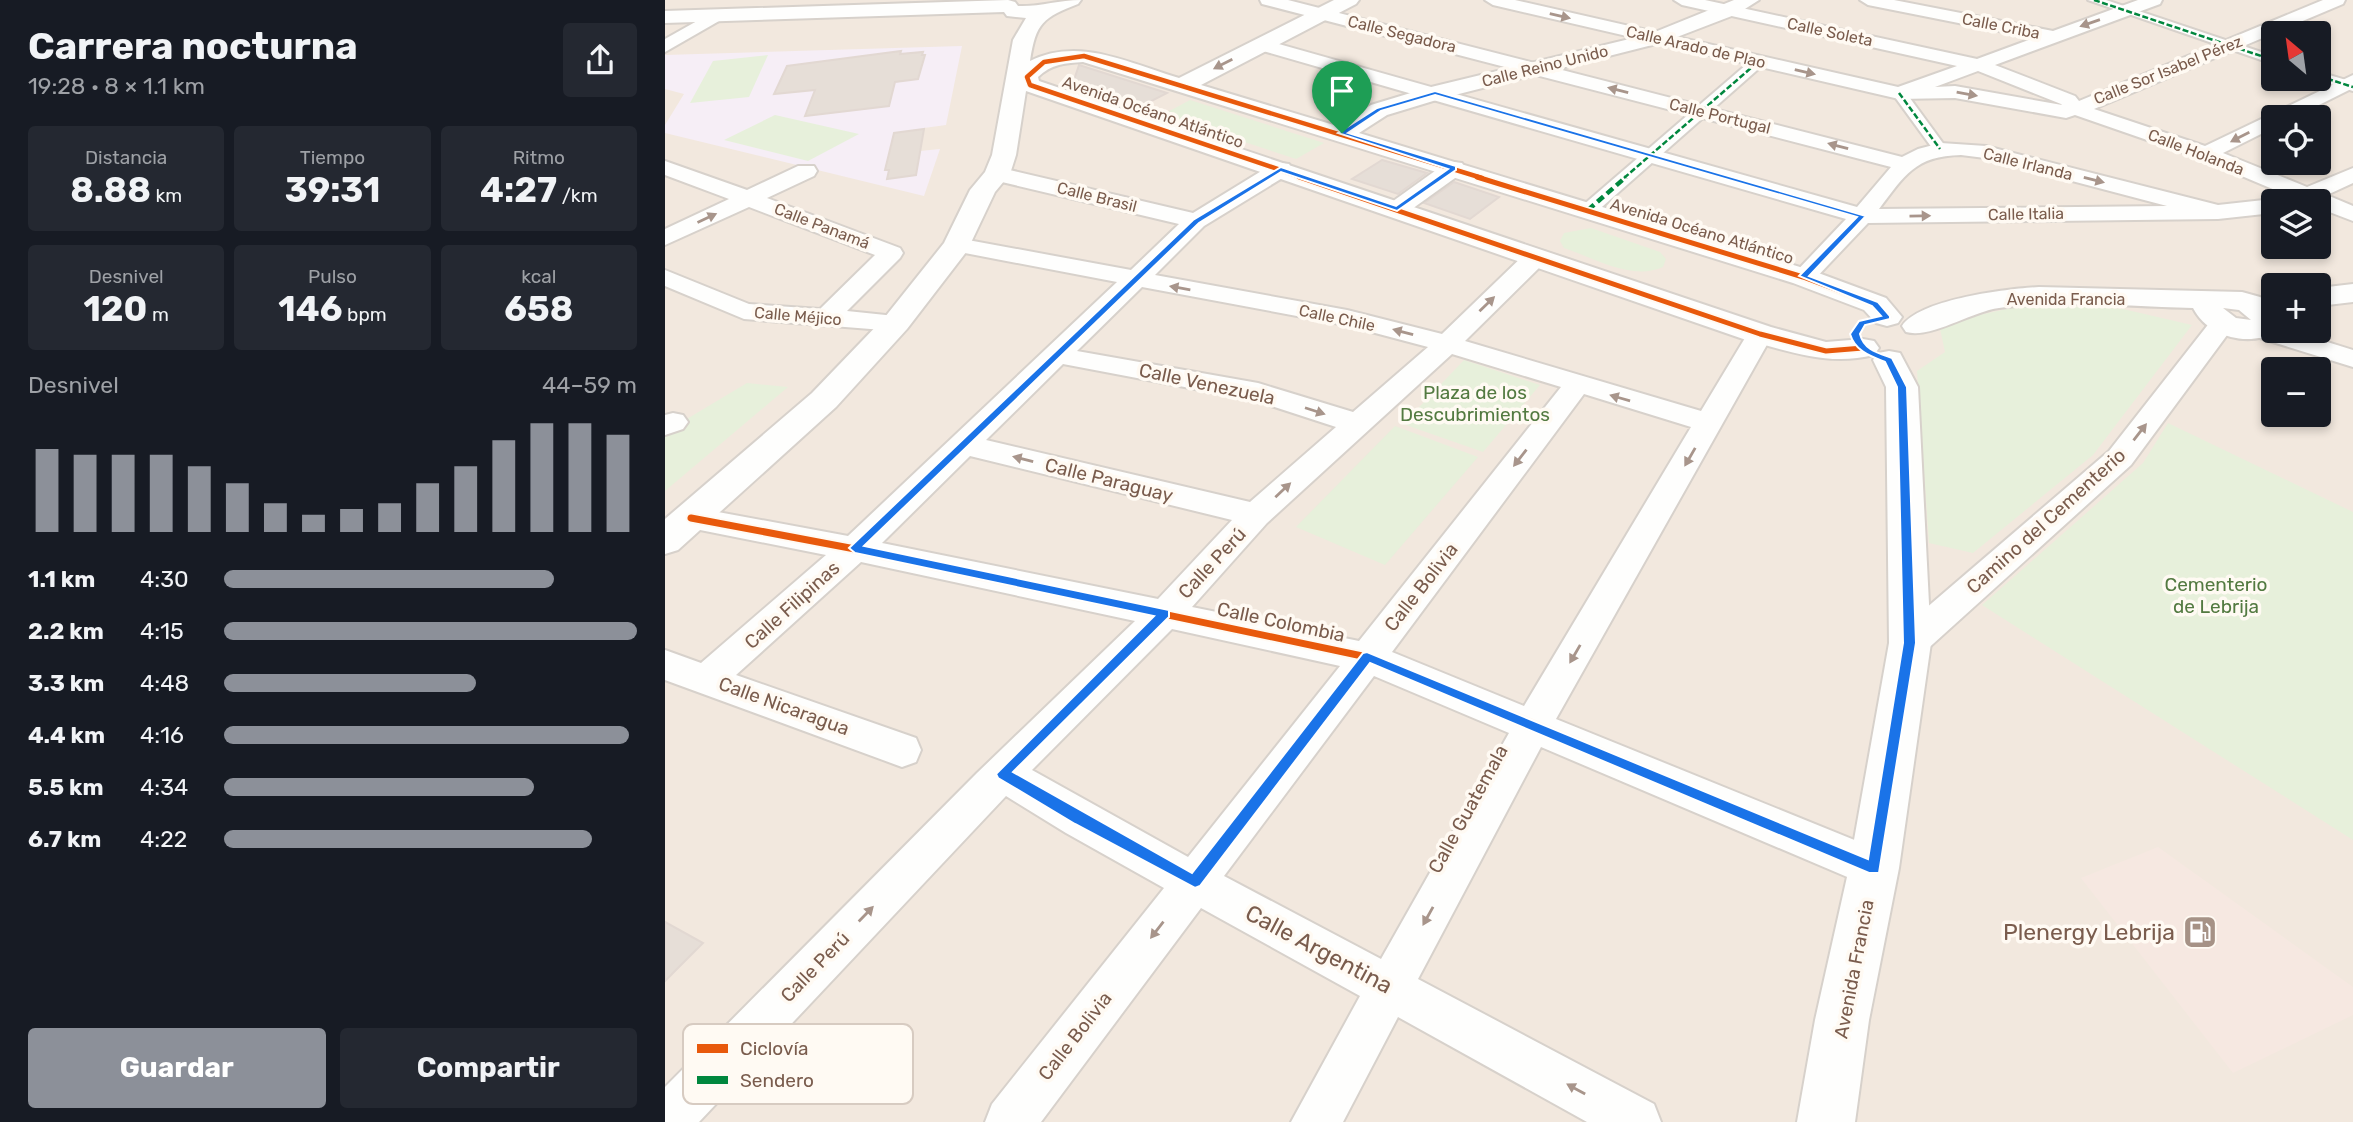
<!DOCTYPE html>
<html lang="es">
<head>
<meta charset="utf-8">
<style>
  body { margin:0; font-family:Rubik,sans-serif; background:#242831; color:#f1f3f6; height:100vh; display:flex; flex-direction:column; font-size:26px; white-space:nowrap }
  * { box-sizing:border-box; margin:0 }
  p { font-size:23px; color:#9ea1a6 }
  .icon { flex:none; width:38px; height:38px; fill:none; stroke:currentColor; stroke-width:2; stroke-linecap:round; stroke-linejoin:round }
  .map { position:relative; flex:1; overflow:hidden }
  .details { display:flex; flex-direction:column; background:#171b24; width:665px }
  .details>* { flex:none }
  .needle { width:46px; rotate:331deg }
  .buttons { position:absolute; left:1596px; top:21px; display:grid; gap:14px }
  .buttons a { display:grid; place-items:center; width:70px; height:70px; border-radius:7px; background:#171b24; box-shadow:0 4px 10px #0003; font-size:35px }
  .pin { position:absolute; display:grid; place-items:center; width:60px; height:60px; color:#fff; margin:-72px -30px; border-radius:50% 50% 50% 0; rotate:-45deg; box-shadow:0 0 7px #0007 }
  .pin .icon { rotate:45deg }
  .round { display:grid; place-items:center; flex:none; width:74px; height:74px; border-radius:7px; background:#242831 }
  .overview { display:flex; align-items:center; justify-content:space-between; height:119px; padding:0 28px }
  h1 { font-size:38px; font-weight:700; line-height:52px }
  .metrics { display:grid; grid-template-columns:repeat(3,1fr); gap:10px; height:119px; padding:7px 28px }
  .metrics div { display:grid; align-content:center; border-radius:7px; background:#242831; text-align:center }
  .metrics b { font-size:35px; font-weight:700 }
  .metrics small { font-size:19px; font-weight:400 }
  .metrics p { font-size:19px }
  .chart { height:196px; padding:14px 28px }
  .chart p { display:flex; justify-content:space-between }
  .chart svg { width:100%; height:126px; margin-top:7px; stroke:#8c9099; stroke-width:6 }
  .action { display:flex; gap:14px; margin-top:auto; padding:14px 28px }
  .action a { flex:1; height:80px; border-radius:7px; background:#8c9099; color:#fff; font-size:28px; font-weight:700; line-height:80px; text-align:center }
  .action a+a { background:#242831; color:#f1f3f6 }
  ul { padding:0 28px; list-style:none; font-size:23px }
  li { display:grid; grid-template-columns:112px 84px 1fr; align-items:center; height:52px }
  li i { height:18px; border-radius:9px; background:#8c9099 }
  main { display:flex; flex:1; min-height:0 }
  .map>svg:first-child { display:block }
  .residential { fill:#f2e8de; fill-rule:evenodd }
  .commercial { fill:#f6e8e1 }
  .education { fill:#f6eef6 }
  .green { fill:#e7f0db }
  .building { fill:#e6ded7; stroke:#e2d8d2; stroke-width:2 }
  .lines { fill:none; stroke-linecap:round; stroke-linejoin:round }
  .pedestrian-casing { stroke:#d7d1cb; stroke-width:4 }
  .minor-casing { stroke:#d7d1cb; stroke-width:4 }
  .tertiary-casing { stroke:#d7d1cb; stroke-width:4 }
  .pedestrian { fill:#fefefd; fill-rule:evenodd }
  .minor { fill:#fefefd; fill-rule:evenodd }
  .tertiary { fill:#fefefd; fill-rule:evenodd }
  .quiet-far1 { stroke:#00873e; stroke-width:2.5; stroke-dasharray:6 2.5; stroke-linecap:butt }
  .quiet { stroke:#00873e; stroke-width:4.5; stroke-dasharray:8 4.5; stroke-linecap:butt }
  .cycleway-far3-casing { stroke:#fffaf3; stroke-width:7 }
  .cycleway-far2-casing { stroke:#fffaf3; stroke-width:9 }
  .cycleway-far1-casing { stroke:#fffaf3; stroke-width:11 }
  .cycleway-casing { stroke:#fffaf3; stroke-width:13 }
  .cycleway-far3 { stroke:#e8590c; stroke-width:4.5 }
  .cycleway-far2 { stroke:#e8590c; stroke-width:5 }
  .cycleway-far1 { stroke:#e8590c; stroke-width:7 }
  .cycleway { stroke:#e8590c; stroke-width:9 }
  .oneway { fill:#a8958b }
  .route { fill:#1a73e8; stroke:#fff; stroke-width:2; fill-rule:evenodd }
  .labels { text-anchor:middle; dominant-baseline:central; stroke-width:7; stroke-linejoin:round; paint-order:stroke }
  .far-street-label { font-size:16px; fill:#7a5c4d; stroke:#fffaf3 }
  .street-label { font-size:19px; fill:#7a5c4d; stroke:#fffaf3 }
  .park-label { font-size:19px; fill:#537a41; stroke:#fffaf3 }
  .near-poi-label { font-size:23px; fill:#7a5c4d; stroke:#fffaf3; text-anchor:end }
  .near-street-label { font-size:23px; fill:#7a5c4d; stroke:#fffaf3 }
  .key { fill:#fffaf3; stroke:#d7cbc1; stroke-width:2 }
  .key-label { font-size:19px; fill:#7a5c4d }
</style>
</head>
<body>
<main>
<section class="details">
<div class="overview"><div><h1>Carrera nocturna</h1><p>19:28 · 8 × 1.1 km</p></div><a class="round"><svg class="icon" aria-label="share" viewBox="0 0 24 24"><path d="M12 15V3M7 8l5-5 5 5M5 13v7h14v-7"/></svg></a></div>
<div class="metrics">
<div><p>Distancia</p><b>8.88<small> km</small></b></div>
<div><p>Tiempo</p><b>39:31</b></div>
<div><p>Ritmo</p><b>4:27<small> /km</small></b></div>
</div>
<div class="metrics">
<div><p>Desnivel</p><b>120<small> m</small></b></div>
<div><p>Pulso</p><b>146<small> bpm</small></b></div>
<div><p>kcal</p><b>658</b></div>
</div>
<div class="chart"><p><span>Desnivel</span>44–59 m</p>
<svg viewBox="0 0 160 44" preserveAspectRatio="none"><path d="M5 44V15M15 44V17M25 44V17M35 44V17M45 44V21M55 44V27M65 44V34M75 44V38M85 44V36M95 44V34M105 44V27M115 44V21M125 44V12M135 44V6M145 44V6M155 44V10"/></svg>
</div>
<ul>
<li><b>1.1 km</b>4:30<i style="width:80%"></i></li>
<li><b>2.2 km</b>4:15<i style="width:100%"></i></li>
<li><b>3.3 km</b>4:48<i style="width:61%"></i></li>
<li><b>4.4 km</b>4:16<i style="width:98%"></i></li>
<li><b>5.5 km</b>4:34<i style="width:75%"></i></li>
<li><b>6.7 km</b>4:22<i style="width:89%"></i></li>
</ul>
<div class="action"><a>Guardar</a><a>Compartir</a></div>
</section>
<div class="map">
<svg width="1688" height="1122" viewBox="0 0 1688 1122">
  <rect width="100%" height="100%" fill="#f9f5f0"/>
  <path class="residential" d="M0 0H1688V1122H0ZM1608 33H1654V79H1608ZM1608 117H1654V163H1608ZM1608 201H1654V247H1608ZM1608 285H1654V331H1608ZM1608 369H1654V415H1608Z"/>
  <polygon class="commercial" points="1493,847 1688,987 1688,1015 1568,1073 1416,878"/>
  <polygon class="education" points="297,46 281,125 259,128 255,151 275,149 259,196 0,133 0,125 19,94 0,89 0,55"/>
  <g class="green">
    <polygon points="103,55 84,97 25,103 48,61"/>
    <polygon points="525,100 659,143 631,159 497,115"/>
    <polygon points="110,115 194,134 143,161 59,140"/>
    <path d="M926 228 995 252 1001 259 998 267C967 281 929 258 899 248L895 241 899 233Z"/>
    <polygon points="1364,304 1458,309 1527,325 1428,455 1308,553 1264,543 1252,371 1280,352 1274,324"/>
    <polygon points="799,360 875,385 818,452 738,424"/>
    <polygon points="82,383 123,387 0,491 0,432"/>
    <polygon points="1503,423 1688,512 1688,840 1317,605 1478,463"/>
    <polygon points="730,426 813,457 720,565 631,527"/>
  </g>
  <g class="building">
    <polygon points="236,51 235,54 258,52 257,55 260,55 253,79 230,82 224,106 140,116 150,90 109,94 122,66"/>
    <polygon points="414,65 502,93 473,108 407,86"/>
    <polygon points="259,129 251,175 222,179 224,170 220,170 229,133"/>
    <polygon points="717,160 762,173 733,194 687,179"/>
    <polygon points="789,182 834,197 805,219 759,203"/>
    <polygon points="0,922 38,943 0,981"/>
  </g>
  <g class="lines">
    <g class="pedestrian-casing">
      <g id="pedestrian">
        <polygon points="1423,0 1441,0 1608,56 1608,64"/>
        <polygon points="1094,57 1101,61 1099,64 929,214 917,214 915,210 917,206 1089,58"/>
        <polygon points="1654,72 1688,82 1688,91 1649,79 1654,79"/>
        <polygon points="1234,89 1239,90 1280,146 1283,149 1280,152 1270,152 1227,93"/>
      </g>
    </g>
    <g class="minor-casing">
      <g id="minor">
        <path d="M595 0H623L1237 157 1253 149 1276 143 1321 146 1553 205 1608 199 1616 201H1608V213L1553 219 1203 223 1147 282 1138 284 1129 282 1126 277 1181 219 591 49 588 45 591 41H603L1192 207 1226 167 597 4ZM1296 155 1320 158 1502 206 1214 209C1240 175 1250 156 1296 155Z"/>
        <path d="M820 0H850L1233 87 1292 66 1017 5 1009 0H1040L1312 59 1369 38 1203 5 1195 0H1229L1388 31 1473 0H1497L1495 4 1330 65 1410 96 1414 101 1658 0H1680L1678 4 1429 109 1540 146 1688 75V88L1630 117H1608V128L1558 153 1642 187 1688 168V183L1662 195 1688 206V221L1654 208V201H1623L1624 196 1534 158 1410 115 1401 118 1290 98 1234 99 828 5ZM1313 71 1396 104 1397 105 1290 86 1270 87Z"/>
        <polygon points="48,12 54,13 57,17 54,21 0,52 0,39"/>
        <polygon points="0,161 82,190 133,166 149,166 152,171 149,176 102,198 235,248 238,253 235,258 182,311 240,317 244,323 240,329 231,331 79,319 0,286 0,270 84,304 155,309 210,255 84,207 0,245 0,229 64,199 0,175"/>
        <polygon points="789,162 797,163 800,168 797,173 740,214 724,214 721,209 724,204 781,163"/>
        <path d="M616 163 624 164 627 169 624 174 539 226 490 275 682 310 777 334 862 252 871 250 880 252 883 257 880 262 800 341 1036 411 1086 328 1095 326 1104 328 1108 334 891 719 1224 854 1230 868 1224 882 1209 888 1194 882 876 747 753 979 989 1104 996 1122H922L733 1017 678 1122H626L695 996 536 908 376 1122H320L327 1104 499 888 401 833 341 796 34 1122H0V1087L312 773 470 621 196 562 71 675 251 738 256 750 251 762 237 767 0 680V650L36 663 161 555 15 526 10 518 15 510 26 507 183 536 452 282 284 250 280 245 284 240 292 238 466 270 514 224 324 179 321 174 324 169 332 167 528 213 608 164ZM477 287 680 325 763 347 688 412 593 383 412 351ZM787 354 896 387 694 641 527 607 602 523ZM398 364 588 400 671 427 585 502 321 440ZM919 394 1026 427 859 706 727 652ZM305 456 567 520 493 599 217 543ZM507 629 675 666 523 857 367 770ZM709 676 844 733 716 959 559 876Z"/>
        <polygon points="1558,315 1567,317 1571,323 1466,465 1258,653 1245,657 1232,653 1227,643 1232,633 1444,451 1549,317"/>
        <polygon points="1594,321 1608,325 1608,331 1627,331 1688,350 1688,367 1585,335 1581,329 1585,323"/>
        <polygon points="8,413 18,415 23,422 18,429 0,435 0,415"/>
      </g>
    </g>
    <g class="tertiary-casing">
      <g id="tertiary">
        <path d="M343 0 350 2 353 6C374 7 393 0 416 0L413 4C378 18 371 22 365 61 414 36 466 64 514 78L669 0H694L691 4 536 85 672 126 706 105 762 88 985 34 1069 0H1094L1072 14 999 42 778 98 722 115 694 133 1148 271 1221 298 1237 317 1233 323 1222 326 1211 323 1199 310 1128 283 418 62C401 63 386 64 373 77L374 81 1106 327 1161 342 1198 339 1209 341 1214 348 1209 355C1164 366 1128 352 1084 341L361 91 351 155 345 174 330 192 302 251 242 329 171 407 13 550 0 554V519L147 393 220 317 279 243 305 190 320 172 327 155 348 40 361 18 342 16 339 12 0 23V11Z"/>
        <polygon points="1688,284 1688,302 1654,306 1654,288"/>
        <path d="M1374 287 1577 292 1595 297 1607 304 1608 331H1612C1584 348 1543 337 1528 308 1465 307 1397 299 1334 308 1305 312 1266 339 1241 332L1237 326C1255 299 1342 289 1374 287ZM1558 308 1574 310 1586 320 1571 318Z"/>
        <polygon points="1224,351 1235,353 1253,387 1266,643 1234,868 1204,1020 1190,1122 1132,1122 1150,1020 1184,868 1224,643 1221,387 1208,360 1213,353"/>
      </g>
    </g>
    <use href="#pedestrian" class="pedestrian"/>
    <use href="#minor" class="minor"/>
    <use href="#tertiary" class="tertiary"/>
    <g class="quiet-far1">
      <polyline points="1429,0 1608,60"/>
      <polyline points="1654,76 1688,87"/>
      <polyline points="1234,93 1275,149"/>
      <polyline points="959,178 1094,61"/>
    </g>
    <polyline class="quiet" points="923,210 961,177"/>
    <g class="cycleway-far3-casing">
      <polyline id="cycleway-far3" points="639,178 365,85 362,77 379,62 419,56 817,178"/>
    </g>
    <g class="cycleway-far2-casing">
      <g id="cycleway-far2">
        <polyline points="634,177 1095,334 1161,351 1198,348"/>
        <polyline points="812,177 1138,277 1210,304 1222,317"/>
      </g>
    </g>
    <g class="cycleway-far1-casing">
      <polyline id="cycleway-far1" points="26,518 190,549 702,657 851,719"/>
    </g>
    <g class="cycleway-casing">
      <polyline id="cycleway" points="847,717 1209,868"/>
    </g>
    <use href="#cycleway-far3" class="cycleway-far3"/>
    <use href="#cycleway-far2" class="cycleway-far2"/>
    <use href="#cycleway-far1" class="cycleway-far1"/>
    <use href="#cycleway" class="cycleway"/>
  </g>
  <defs><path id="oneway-solid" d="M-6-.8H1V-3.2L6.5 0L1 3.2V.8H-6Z" transform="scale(1.75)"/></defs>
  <g class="oneway">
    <use href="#oneway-solid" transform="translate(895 16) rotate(13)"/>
    <use href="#oneway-solid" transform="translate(1425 23) rotate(161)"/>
    <use href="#oneway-solid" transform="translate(558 64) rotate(153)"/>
    <use href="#oneway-solid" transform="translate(1140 72) rotate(13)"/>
    <use href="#oneway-solid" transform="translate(953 90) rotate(-166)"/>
    <use href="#oneway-solid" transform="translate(1302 94) rotate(10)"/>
    <use href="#oneway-solid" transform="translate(1575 137) rotate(153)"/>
    <use href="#oneway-solid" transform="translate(1173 146) rotate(-165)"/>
    <use href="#oneway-solid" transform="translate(1429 180) rotate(14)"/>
    <use href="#oneway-solid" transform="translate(1255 216) rotate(-1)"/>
    <use href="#oneway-solid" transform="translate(42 218) rotate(-25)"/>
    <use href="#oneway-solid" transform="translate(515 288) rotate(-170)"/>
    <use href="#oneway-solid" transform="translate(822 304) rotate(-44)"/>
    <use href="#oneway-solid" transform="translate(738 332) rotate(-165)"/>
    <use href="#oneway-solid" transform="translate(955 398) rotate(-164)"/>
    <use href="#oneway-solid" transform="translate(650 411) rotate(18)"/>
    <use href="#oneway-solid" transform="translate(1475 432) rotate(-52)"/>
    <use href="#oneway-solid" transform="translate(1025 457) rotate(120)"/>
    <use href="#oneway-solid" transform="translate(855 458) rotate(128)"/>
    <use href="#oneway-solid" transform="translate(358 459) rotate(-166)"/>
    <use href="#oneway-solid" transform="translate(618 490) rotate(-43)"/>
    <use href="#oneway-solid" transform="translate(910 654) rotate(120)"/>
    <use href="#oneway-solid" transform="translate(201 914) rotate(-46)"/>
    <use href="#oneway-solid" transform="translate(763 916) rotate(119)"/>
    <use href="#oneway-solid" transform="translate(492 930) rotate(128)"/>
    <use href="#oneway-solid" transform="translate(911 1089) rotate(-151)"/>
  </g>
  <path class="route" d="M770 91 1201 216 1144 276 1213 302 1225 316V319L1200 325 1195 334C1199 350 1213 353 1227 358L1242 387 1251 643 1214 873H1204L705 663 535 886 530 888 410 824 333 778 331 774 489 616 190 553 184 548 528 220 616 167 731 206 783 169 673 133 712 108ZM770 95 1192 217 1134 276 1207 306 1216 316 1194 321 1185 334C1190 351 1205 356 1220 362L1232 387 1238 643 1203 859 702 652 698 653 527 873 348 772 504 617V610L199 546 534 223 616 172 732 211 791 170V166L683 133 716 111Z"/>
  <defs>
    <g id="fuel-square" transform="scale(1.75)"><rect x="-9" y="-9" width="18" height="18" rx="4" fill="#a69286" stroke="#fffaf3"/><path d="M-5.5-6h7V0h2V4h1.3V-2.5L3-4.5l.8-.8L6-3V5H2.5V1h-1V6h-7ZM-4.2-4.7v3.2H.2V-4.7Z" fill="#fff"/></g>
  </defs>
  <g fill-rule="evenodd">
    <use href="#fuel-square" x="1535" y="932"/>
  </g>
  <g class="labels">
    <g class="far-street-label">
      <text transform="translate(1336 26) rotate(11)">Calle Criba</text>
      <text transform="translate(1165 32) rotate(12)">Calle Soleta</text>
      <text transform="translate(737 34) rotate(14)">Calle Segadora</text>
      <text transform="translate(1031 47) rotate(13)">Calle Arado de Plao</text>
      <text transform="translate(880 66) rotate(-14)">Calle Reino Unido</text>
      <text transform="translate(1503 70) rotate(-22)">Calle Sor Isabel Pérez</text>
      <text transform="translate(488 112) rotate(19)">Avenida Océano Atlántico</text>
      <text transform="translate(1055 116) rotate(14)">Calle Portugal</text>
      <text transform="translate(1531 152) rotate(21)">Calle Holanda</text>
      <text transform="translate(1363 164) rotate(14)">Calle Irlanda</text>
      <text transform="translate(432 197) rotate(14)">Calle Brasil</text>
      <text transform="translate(1361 214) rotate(-1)">Calle Italia</text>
      <text transform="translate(157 226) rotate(21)">Calle Panamá</text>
      <text transform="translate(1037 231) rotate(17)">Avenida Océano Atlántico</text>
      <text x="1401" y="299">Avenida Francia</text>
      <text transform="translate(133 316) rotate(5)">Calle Méjico</text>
      <text transform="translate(672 318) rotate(12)">Calle Chile</text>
    </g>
    <g class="street-label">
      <text transform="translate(542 384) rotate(12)">Calle Venezuela</text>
      <text transform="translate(444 480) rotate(14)">Calle Paraguay</text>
      <text transform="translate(1381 521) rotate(-42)">Camino del Cementerio</text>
      <text transform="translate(547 563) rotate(-47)">Calle Perú</text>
      <text transform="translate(756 587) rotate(-52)">Calle Bolivia</text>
      <text transform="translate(127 605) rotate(-42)">Calle Filipinas</text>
      <text transform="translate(616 622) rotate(12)">Calle Colombia</text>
      <text transform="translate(119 706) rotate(20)">Calle Nicaragua</text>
      <text transform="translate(803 809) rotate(-61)">Calle Guatemala</text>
      <text transform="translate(150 967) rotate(-46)">Calle Perú</text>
      <text transform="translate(1189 969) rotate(-79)">Avenida Francia</text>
      <text transform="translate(410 1036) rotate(-52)">Calle Bolivia</text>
    </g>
    <g class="park-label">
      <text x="810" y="392">Plaza de los<tspan x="810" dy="22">Descubrimientos</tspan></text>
      <text x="1551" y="584">Cementerio<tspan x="1551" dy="22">de Lebrija</tspan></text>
    </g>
    <g class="near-poi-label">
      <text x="1510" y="932">Plenergy Lebrija</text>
    </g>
    <g class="near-street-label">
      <text transform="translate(654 949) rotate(28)">Calle Argentina</text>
    </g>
  </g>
  <rect x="18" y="1024" width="230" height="80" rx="10" class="key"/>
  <rect x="32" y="1044" width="31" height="9" fill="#e8590c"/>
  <rect x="32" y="1076" width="31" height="8" fill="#00873e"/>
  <g class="key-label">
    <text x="75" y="1055">Ciclovía</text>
    <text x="75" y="1087">Sendero</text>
  </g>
</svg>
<div class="buttons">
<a><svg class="needle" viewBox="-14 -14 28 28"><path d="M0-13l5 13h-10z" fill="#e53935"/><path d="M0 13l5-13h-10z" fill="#9ea1a6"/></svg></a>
<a><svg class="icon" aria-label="locate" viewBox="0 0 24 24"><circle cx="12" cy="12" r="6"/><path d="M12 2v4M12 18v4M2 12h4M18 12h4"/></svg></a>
<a><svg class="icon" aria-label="layers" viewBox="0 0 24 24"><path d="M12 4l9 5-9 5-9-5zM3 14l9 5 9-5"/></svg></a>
<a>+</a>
<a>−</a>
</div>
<div class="pin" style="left:677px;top:133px;background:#1e9e55"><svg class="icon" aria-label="arrive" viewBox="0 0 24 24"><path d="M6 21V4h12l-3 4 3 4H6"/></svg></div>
</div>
</main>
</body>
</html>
